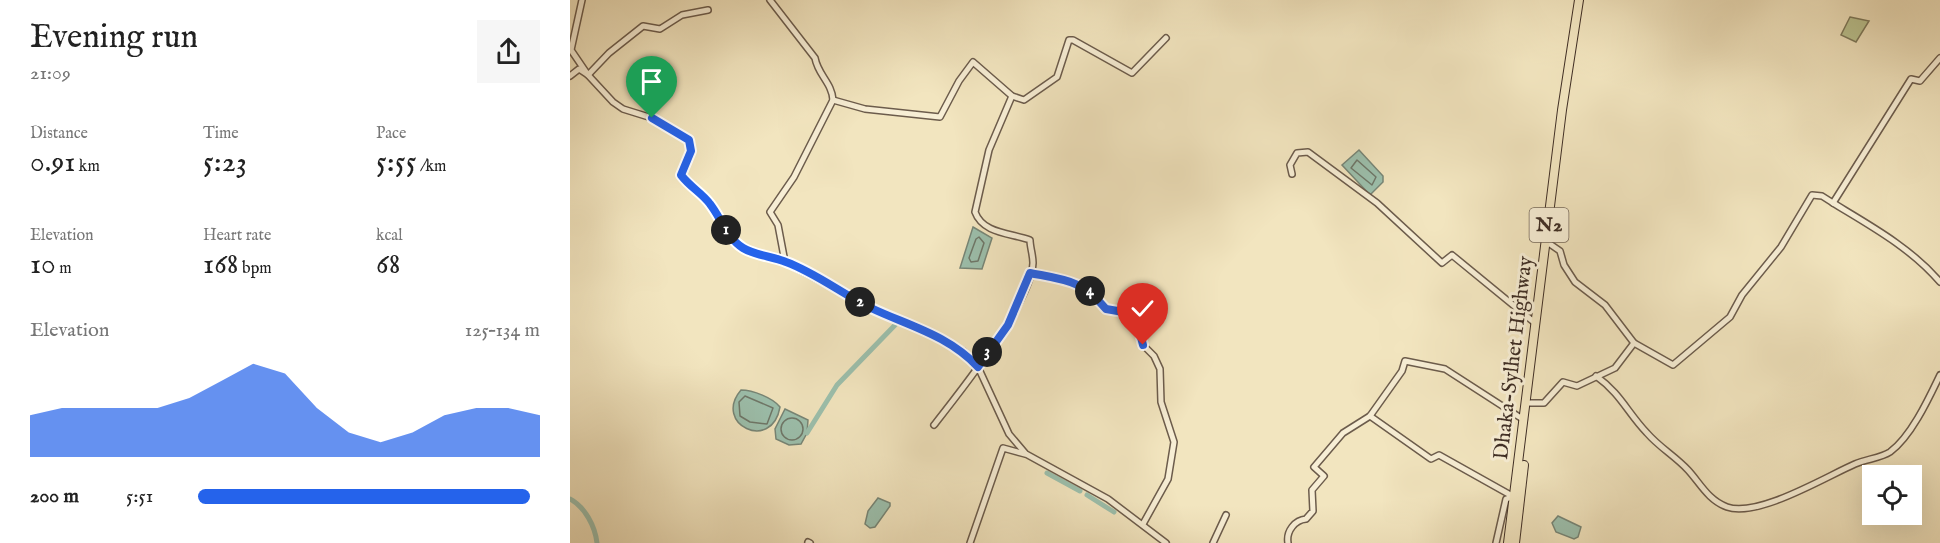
<!DOCTYPE html>
<html lang="en">
<head>
<meta charset="utf-8">
<style>
  body { margin:0; font-family:"IM FELL English",serif; background:#f6f6f6; color:#222; height:100vh; display:flex; flex-direction:column; font-size:22px; white-space:nowrap }
  * { box-sizing:border-box; margin:0 }
  p { font-size:20px; color:#767676 }
  .icon { flex:none; width:33px; height:33px; fill:none; stroke:currentColor; stroke-width:2; stroke-linecap:round; stroke-linejoin:round }
  .map { position:relative; flex:1; overflow:hidden }
  .side { display:flex; flex-direction:column; background:#fff; width:570px }
  .side>* { flex:none }
  .buttons { position:absolute; left:1292px; top:465px; display:grid; gap:12px }
  .buttons a { display:grid; place-items:center; width:60px; height:60px; border-radius:0px; background:#fff; box-shadow:0 6px 24px #0002; font-size:30px }
  .pin { position:absolute; display:grid; place-items:center; width:51px; height:51px; color:#fff; margin:-62px -26px; border-radius:50% 50% 50% 0; rotate:-45deg; box-shadow:0 0 6px #0007 }
  .pin .icon { rotate:45deg }
  .km { position:absolute; width:30px; height:30px; margin:-15px; border-radius:50%; background:#222; color:#fff; font-size:16px; line-height:30px; text-align:center }
  .round { display:grid; place-items:center; flex:none; width:63px; height:63px; border-radius:0px; background:#f6f6f6 }
  .summary { display:flex; align-items:center; justify-content:space-between; height:102px; padding:0 30px }
  h1 { font-size:33px; font-weight:600; line-height:45px }
  .stats { display:grid; grid-template-columns:repeat(3,1fr); gap:9px; height:102px; padding:6px 30px }
  .stats div { display:grid; align-content:center }
  .stats b { font-size:30px; font-weight:600 }
  .stats small { font-size:16px; font-weight:400 }
  .stats p { font-size:16px }
  .chart { height:168px; padding:12px 30px }
  .chart p { display:flex; justify-content:space-between }
  .chart svg { width:100%; height:108px; margin-top:6px; fill:#2563eb; opacity:.7 }
  ul { padding:0 30px; list-style:none; font-size:20px }
  li { display:grid; grid-template-columns:96px 72px 1fr; align-items:center; height:45px }
  li i { height:15px; border-radius:8px; background:#2563eb }
  main { display:flex; flex:1; min-height:0 }
  .map>svg:first-child { display:block }
  .green { fill:#bbc491; stroke:#7d795b; stroke-width:1.5 }
  .water { fill:#9cc0ad; stroke:#778677; stroke-width:1.5 }
  .lines { fill:none; stroke-linecap:round; stroke-linejoin:round }
  .shore { stroke:#6e7769; stroke-width:1.5 }
  .canal { stroke:#9cc0ad; stroke-width:5 }
  .minor-casing { stroke:#6c5c4c; stroke-width:8 }
  .trunk-casing { stroke:#3f2e25; stroke-width:10 }
  .minor { stroke:#f7eed5; stroke-width:5 }
  .trunk { stroke:#f2e5bf; stroke-width:8 }
  .route-casing { stroke:#fff; stroke-width:12 }
  .route { stroke:#2563eb; stroke-width:8 }
  .labels { text-anchor:middle; dominant-baseline:central; stroke-width:6; stroke-linejoin:round; paint-order:stroke }
  .shield { fill:#f7eed5; stroke:#76685a; stroke-width:1.5 }
  .shield-label { font-size:20px; font-weight:bold; fill:#3f2e25 }
  .street-label { font-size:21px; fill:#3f2e25; stroke:#f7eed5 }
</style>
</head>
<body>
<main>
<section class="side">
<div class="summary"><div><h1>Evening run</h1><p>21:09</p></div><a class="round"><svg class="icon" aria-label="share" viewBox="0 0 24 24"><path d="M12 15V3M7 8l5-5 5 5M5 13v7h14v-7"/></svg></a></div>
<div class="stats">
<div><p>Distance</p><b>0.91<small> km</small></b></div>
<div><p>Time</p><b>5:23</b></div>
<div><p>Pace</p><b>5:55<small> /km</small></b></div>
</div>
<div class="stats">
<div><p>Elevation</p><b>10<small> m</small></b></div>
<div><p>Heart rate</p><b>168<small> bpm</small></b></div>
<div><p>kcal</p><b>68</b></div>
</div>
<div class="chart"><p><span>Elevation</span>125–134 m</p>
<svg viewBox="0 0 160 44" preserveAspectRatio="none"><path d="M0 44V27L10 24L20 24L30 24L40 24L50 20L60 13L70 6L80 10L90 24L100 34L110 38L120 34L130 27L140 24L150 24L160 27V44z"/></svg>
</div>
<ul>
<li><b>200 m</b>5:51<i style="width:97%"></i></li>
</ul>
</section>
<div class="map">
<svg width="1370" height="543" viewBox="0 0 1370 543">
  <rect width="100%" height="100%" fill="#f2e5bf"/>
  <filter id="stains"><feTurbulence type="fractalNoise" baseFrequency=".00333" numOctaves="4"/><feColorMatrix values="0 0 0 0 .2 0 0 0 0 .09 0 0 0 0 .02 0 0 0 .5 -.17"/></filter>
  <radialGradient id="worn" r=".72"><stop offset=".6" stop-color="#630" stop-opacity="0"/><stop offset="1" stop-color="#630" stop-opacity=".3"/></radialGradient>
  <polygon class="green" points="1280,17 1299,21 1286,42 1271,35"/>
  <g class="water">
    <polygon points="789,150 813,176 813,182 800,195 772,165"/>
    <polygon points="403,227 422,238 412,269 390,268"/>
    <path d="M171 390C183 390 203 398 210 407 202 453 142 424 171 390Z"/>
    <polygon points="215,409 238,420 237,433 231,444 219,445 206,439 205,429"/>
    <polygon points="308,498 320,503 320,506 305,527 300,528 295,524 298,511"/>
    <polygon points="988,516 1011,527 1008,537 1004,539 986,532 982,523"/>
  </g>
  <g class="lines">
    <g class="shore">
      <polygon points="787,160 806,177 802,185 781,168"/>
      <polygon points="409,237 414,243 408,261 401,262 399,258 406,239"/>
      <polygon points="175,396 203,408 197,424 180,422 170,416 169,402"/>
      <circle cx="222" cy="429" r="11"/>
    </g>
    <g class="canal">
      <polyline points="237,433 267,385 326,324 329,322 343,327"/>
      <polyline points="477,473 510,491"/>
      <polyline points="517,495 544,512"/>
      <path d="M0 499C15 507 25 526 27 543"/>
    </g>
    <g class="minor-casing">
      <g id="minor">
        <path d="M12 0 1 50 18 75 43 102 53 109 82 118 119 140 121 151 111 175C120 187 133 194 141 205 170 245 163 249 215 262"/>
        <path d="M200 0 245 58C248 75 262 83 263 100L224 177 200 212 208 225 215 262 299 307 344 325 393 351 408 367 439 434 456 454 538 499 596 543"/>
        <polyline points="0,76 9,69 18,75 39,53 73,26 90,29 112,15 138,10"/>
        <polyline points="263,100 295,109 370,117 389,81 403,62 442,96 454,100 487,77 499,40 503,40 562,73 596,38"/>
        <polyline points="722,174 720,165 727,153 738,152 807,203 872,263 882,255 965,323"/>
        <path d="M1263 203C1301 226 1341 248 1370 282"/>
        <polyline points="977,242 990,251 994,265 1005,282 1035,305 1064,343 1103,365 1160,317 1172,295 1211,247 1242,195 1252,196 1263,203 1341,79 1350,81 1370,58"/>
        <path d="M460 273C496 280 512 280 536 309L565 314 573 345 584 356 590 369 591 402 604 442 598 479 573 524"/>
        <path d="M1026 376C1051 394 1057 412 1077 433 1089 447 1105 456 1118 470 1130 483 1138 500 1157 507 1188 518 1257 476 1285 464 1296 459 1311 458 1320 452 1341 437 1359 398 1370 375"/>
        <polyline points="958,403 974,403 993,382 1007,386 1045,368 1064,343"/>
        <polyline points="800,416 861,459 869,455 944,497"/>
        <path d="M364 425C390 392 461 303 463 263 463 255 460 247 460 240 441 233 413 234 405 212L419 150 442 96"/>
        <polyline points="238,542 240,543"/>
        <polyline points="400,543 433,448 455,454"/>
        <polyline points="643,543 656,515"/>
        <path d="M718 543C716 531 725 520 736 519L743 511 742 490 754 476 744 467 773 433 800 416 832 371 835 361 875 369 954 420"/>
        <polyline points="926,543 936,499 942,497"/>
      </g>
    </g>
    <g class="trunk-casing">
      <g id="trunk">
        <polyline points="938,543 992,110 1009,0"/>
        <polyline points="945,543 954,465"/>
      </g>
    </g>
    <use href="#minor" class="minor"/>
    <use href="#trunk" class="trunk"/>
  </g>
  <g class="lines">
    <g class="route-casing">
      <path id="route" d="M82 118 119 140 121 151 111 175C120 187 132 193 140 204 151 218 157 238 173 248 186 256 202 256 216 262 246 273 272 294 301 308 339 326 378 335 408 367L438 325 460 273C496 280 512 280 536 309L565 314 573 345"/>
    </g>
    <use href="#route" class="route"/>
  </g>
  <g class="labels">
    <rect class="shield" x="959.5" y="208" width="39" height="34" rx="4.5"/>
    <g class="shield-label">
      <text x="979" y="225">N2</text>
    </g>
    <g class="street-label">
      <text transform="translate(944 358) rotate(-83)">Dhaka-Sylhet Highway</text>
    </g>
  </g>
  <rect width="100%" height="100%" filter="url(#stains)"/>
  <rect width="100%" height="100%" fill="url(#worn)"/>
</svg>
<div class="buttons">
<a><svg class="icon" aria-label="locate" viewBox="0 0 24 24"><circle cx="12" cy="12" r="6"/><path d="M12 2v4M12 18v4M2 12h4M18 12h4"/></svg></a>
</div>
<div class="pin" style="left:82px;top:118px;background:#1e9e55"><svg class="icon" aria-label="arrive" viewBox="0 0 24 24"><path d="M6 21V4h12l-3 4 3 4H6"/></svg></div>
<div class="pin" style="left:573px;top:345px;background:#d93025"><svg class="icon" aria-label="check" viewBox="0 0 24 24"><path d="M5 12l5 5 9-10"/></svg></div>
<b class="km" style="left:156px;top:230px">1</b>
<b class="km" style="left:290px;top:302px">2</b>
<b class="km" style="left:417px;top:352px">3</b>
<b class="km" style="left:520px;top:291px">4</b>
</div>
</main>
</body>
</html>
